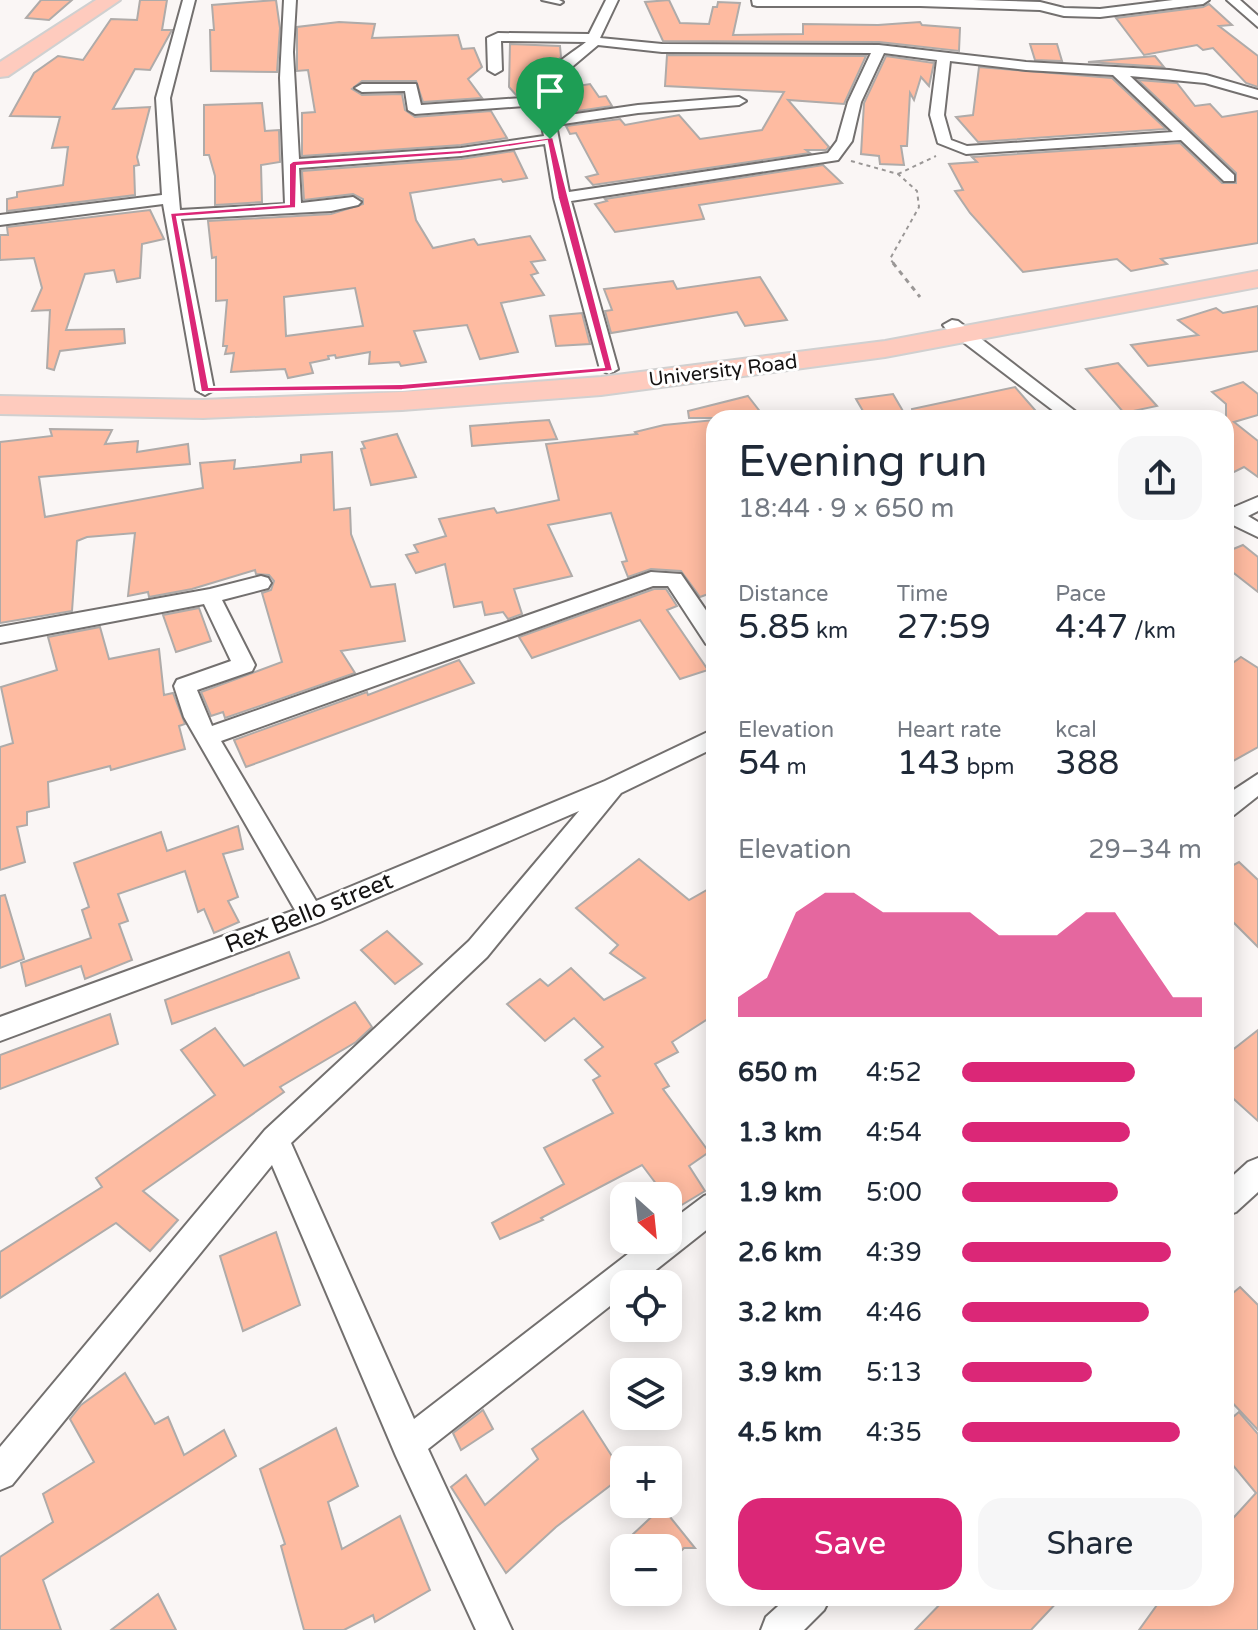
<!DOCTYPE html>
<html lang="en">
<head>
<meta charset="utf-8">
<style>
  body { margin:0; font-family:"Varela Round",sans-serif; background:#f6f6f7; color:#1f2937; height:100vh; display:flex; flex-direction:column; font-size:30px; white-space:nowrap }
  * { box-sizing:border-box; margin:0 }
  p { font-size:26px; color:#747a83 }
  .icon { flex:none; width:44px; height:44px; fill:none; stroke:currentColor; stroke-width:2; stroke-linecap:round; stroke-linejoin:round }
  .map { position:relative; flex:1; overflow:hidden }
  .side { position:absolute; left:706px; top:410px; width:528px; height:1196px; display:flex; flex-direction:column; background:#fff; border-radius:24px; box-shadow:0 4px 20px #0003 }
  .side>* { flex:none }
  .needle { width:52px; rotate:153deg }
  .controls { position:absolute; left:610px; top:1182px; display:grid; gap:16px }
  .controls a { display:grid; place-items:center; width:72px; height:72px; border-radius:16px; background:#fff; box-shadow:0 4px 20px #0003; font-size:40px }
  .pin { position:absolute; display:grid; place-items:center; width:68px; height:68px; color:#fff; margin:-82px -34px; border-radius:50% 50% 50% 0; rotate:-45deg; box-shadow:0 0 8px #0007 }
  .pin .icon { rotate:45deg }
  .round { display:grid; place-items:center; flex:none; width:84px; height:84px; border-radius:24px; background:#f6f6f7 }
  .summary { display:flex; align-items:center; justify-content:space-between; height:136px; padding:0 32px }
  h1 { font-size:44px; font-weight:600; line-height:60px }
  .metrics { display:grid; grid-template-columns:repeat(3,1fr); gap:12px; height:136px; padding:8px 32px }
  .metrics div { display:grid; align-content:center }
  .metrics b { font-size:34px; font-weight:600 }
  .metrics small { font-size:22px; font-weight:400 }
  .metrics p { font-size:22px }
  .chart { height:224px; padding:16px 32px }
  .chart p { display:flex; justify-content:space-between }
  .chart svg { width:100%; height:144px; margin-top:8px; fill:#db2777; opacity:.7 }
  .primary-button { display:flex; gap:16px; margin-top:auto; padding:16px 32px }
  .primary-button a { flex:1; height:92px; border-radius:24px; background:#db2777; color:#fff; font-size:32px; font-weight:600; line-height:92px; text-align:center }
  .primary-button a+a { background:#f6f6f7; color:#1f2937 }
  ul { padding:0 32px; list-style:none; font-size:26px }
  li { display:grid; grid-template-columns:128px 96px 1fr; align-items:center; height:60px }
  li i { height:20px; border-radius:10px; background:#db2777 }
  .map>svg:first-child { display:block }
  .building { fill:#febba1; stroke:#afaba9; stroke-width:2; fill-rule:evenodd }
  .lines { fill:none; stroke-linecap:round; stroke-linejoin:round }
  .lane-casing { stroke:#73706f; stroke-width:4 }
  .street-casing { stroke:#73706f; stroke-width:4 }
  .primary-casing { stroke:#d0d0d0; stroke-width:4 }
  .path-far1 { stroke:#9a9796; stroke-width:2; stroke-dasharray:4 4; stroke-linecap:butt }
  .path { stroke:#9a9796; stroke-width:3; stroke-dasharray:5 5; stroke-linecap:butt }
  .lane { fill:#fff; fill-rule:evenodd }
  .street { fill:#fff; fill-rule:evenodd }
  .primary { fill:#fecbbe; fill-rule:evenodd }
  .route { fill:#db2777; stroke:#fff; stroke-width:2; fill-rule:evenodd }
  .labels { text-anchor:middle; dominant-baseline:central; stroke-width:6; stroke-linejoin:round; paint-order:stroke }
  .far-street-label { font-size:20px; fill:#151313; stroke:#fff }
  .street-label { font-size:24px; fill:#151313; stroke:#fff }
</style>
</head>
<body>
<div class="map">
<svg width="1258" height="1630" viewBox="0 0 1258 1630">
  <rect width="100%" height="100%" fill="#faf6f5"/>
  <g class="building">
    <polygon points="41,0 72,0 49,20 26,18"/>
    <polygon points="140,0 167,0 162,30 172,30 150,70 135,69 113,109 150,107 137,157 139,165 134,166 135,195 7,211 7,199 17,197 17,192 63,185 68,147 52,148 60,117 10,116 34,73 58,56 83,60 111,19 137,20"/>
    <polygon points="276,0 280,28 277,72 211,71 210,30 214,30 212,5"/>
    <polygon points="669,0 680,23 709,24 713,7 717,7 718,2 740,3 733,35 803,34 803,24 878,25 920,22 922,25 960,28 959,51 879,42 663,41 645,2"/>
    <polygon points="1209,4 1232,25 1219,26 1258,56 1258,87 1246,83 1213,48 1203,50 1197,45 1144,55 1116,18 1203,7"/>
    <polygon points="339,22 375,24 372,38 458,35 462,49 474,48 482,67 468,79 482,98 423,102 416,81 362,81 352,89 362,95 402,94 405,110 415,117 491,111 507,138 461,145 302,156 302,113 315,112 308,70 297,71 297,27"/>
    <polygon points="510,44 560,46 561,57 540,78 534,94 516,95 509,87"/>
    <polygon points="1030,44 1057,44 1062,61 1035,60"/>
    <polygon points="667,55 866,56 844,104 788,100 829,147 826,150 806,150 810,153 593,185 586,177 598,174 576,133 570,134 566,126 620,119 625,125 679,115 700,139 762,130 784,92 665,86"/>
    <polygon points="886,56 934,63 929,86 921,77 914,100 910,93 907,146 901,146 904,165 880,164 879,156 861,154 864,103"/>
    <polygon points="1155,56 1164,67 1088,62"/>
    <polygon points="979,67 1112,78 1166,129 978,142 956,117 973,115"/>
    <polygon points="564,78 565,88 590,84 599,97 606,96 612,106 557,114 553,91"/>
    <polygon points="1138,80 1177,83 1195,106 1210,104 1222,117 1258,111 1258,243 1161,259 1167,264 1131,271 1117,259 1023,272 970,213 955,191 963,190 949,164 977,162 972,157 1180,143 1222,183 1236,183 1236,173"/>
    <polygon points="262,103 265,131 279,130 280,162 261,165 262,202 215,205 215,176 209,155 204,155 204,105"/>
    <path d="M514 151 527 178 503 182 501 179 410 193 416 220 433 248 474 239 478 245 530 236 545 260 531 262 538 273 531 275 544 295 501 303 518 352 480 359 467 325 414 331 426 362 401 366 399 362 369 364 370 352 336 358 335 355 328 356 329 359 310 363 313 373 288 378 285 369 231 372 234 353 225 354 227 346H223L227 300 216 301V257L212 258 208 221 331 214 363 204V199L353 194 304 200 302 171 461 159ZM355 288 363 326 286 336 284 297Z"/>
    <polygon points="823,165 842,183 699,205 704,219 615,232 595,204 607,201 605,199"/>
    <polygon points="150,210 164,239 142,244 140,278 117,282 114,270 85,274 66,330 124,329 125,343 60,351 54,370 47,368 50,310 32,311 42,288 34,258 0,260 0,235 8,235 7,227"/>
    <polygon points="760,277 787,320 745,326 737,312 611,333 605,311 612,310 604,289 673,281 677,289"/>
    <polygon points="1258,306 1258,351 1148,366 1131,345 1198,335 1178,320 1216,308 1223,313"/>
    <polygon points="582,313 590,344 556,346 550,316"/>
    <polygon points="1118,363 1157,406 1124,413 1086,369"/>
    <polygon points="1243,382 1258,394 1258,415 1234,422 1258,441 1258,477 1244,467 1226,476 1226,404 1212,392"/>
    <polygon points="1015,387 1042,418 913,418 912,409"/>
    <polygon points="893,394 907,418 867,418 856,399"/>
    <polygon points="748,396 765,418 689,418 688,411"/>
    <polygon points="549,420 557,439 472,446 470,426"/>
    <polygon points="714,420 714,592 700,597 681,571 651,569 628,577 622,562 627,561 611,513 548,525 572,576 514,589 522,614 508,619 503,612 485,615 482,602 454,607 445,564 416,573 406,555 418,552 414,545 446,536 439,519 494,508 497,513 559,500 546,444 637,434 635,432 664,425"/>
    <polygon points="50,429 112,430 105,444 138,441 137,452 188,444 190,464 39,477 45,517 203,488 200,463 235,460 234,469 301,462 301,455 332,452 334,510 350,508 351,534 371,587 395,584 405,641 341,651 355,673 225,718 223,712 211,716 201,692 282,662 262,593 271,590 274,581 269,575 256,574 255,570 192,589 149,597 148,592 128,596 135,533 87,537 77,541 72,611 0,623 0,442 52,436"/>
    <polygon points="397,434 416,477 371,485 361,449 365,448 362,442"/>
    <polygon points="1243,545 1258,557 1258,592 1226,567 1226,552"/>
    <polygon points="654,589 666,589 677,606 667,610 708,670 680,679 640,620 532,658 519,637"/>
    <polygon points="199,608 211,641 176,652 163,615"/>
    <polygon points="100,627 109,659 159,649 164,695 173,693 185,724 179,726 185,749 111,770 110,766 48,782 49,807 27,812 27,825 17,827 25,862 0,870 0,747 13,743 1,687 57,670 48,637"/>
    <polygon points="1241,657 1258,668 1258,747 1226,765 1226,668"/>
    <polygon points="459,660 474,683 246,767 234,740 367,692 368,695"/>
    <polygon points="238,826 243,849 223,854 238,897 228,901 239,922 214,933 204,909 198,912 185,871 118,894 128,921 119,924 132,960 85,979 81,966 26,986 21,963 91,938 82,910 89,907 74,863 161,832 167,851"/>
    <polygon points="639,859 689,900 714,886 714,1015 672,1042 678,1052 655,1064 669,1086 663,1089 709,1152 689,1166 705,1191 675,1209 642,1165 541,1218 543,1220 500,1239 492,1223 564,1184 544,1148 613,1113 593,1080 600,1076 585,1060 603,1047 574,1018 545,1041 507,1004 540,979 548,986 571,968 604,1000 645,978 610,953 618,945 576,908"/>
    <polygon points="1239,862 1258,880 1258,947 1226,915 1226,869"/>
    <polygon points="5,895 24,959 0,968 0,896"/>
    <polygon points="387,931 422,964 395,984 361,950"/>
    <polygon points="289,952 299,978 172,1024 165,1000"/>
    <polygon points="355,1002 372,1027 356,1042 280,1087 284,1092 143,1191 178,1220 150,1251 116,1223 0,1298 0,1252 102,1187 96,1178 215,1095 181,1050 215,1028 244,1066"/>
    <polygon points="110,1014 118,1044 0,1089 0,1055"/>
    <polygon points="1258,1030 1258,1121 1226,1092 1226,1055"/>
    <polygon points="276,1232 300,1305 243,1331 220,1256"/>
    <polygon points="1240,1287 1258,1305 1258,1430 1226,1396 1226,1299"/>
    <polygon points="125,1373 155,1424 168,1417 184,1455 224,1430 236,1456 43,1580 61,1630 0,1630 0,1557 53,1522 43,1494 94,1462 70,1419 81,1405"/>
    <polygon points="483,1410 493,1429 461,1450 453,1433"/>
    <polygon points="583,1411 624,1475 556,1527 506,1573 451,1487 466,1475 485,1505 538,1459 532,1449"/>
    <polygon points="1239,1412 1258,1434 1258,1630 1139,1630 1162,1598 1226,1598 1226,1526 1256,1493 1226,1457 1226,1423"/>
    <polygon points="336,1428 358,1486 328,1502 342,1549 400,1516 430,1590 375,1622 373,1615 344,1630 304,1630 281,1546 285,1544 260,1469"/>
    <polygon points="662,1507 695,1548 684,1548 668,1564 668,1548 638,1548 630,1537"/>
    <polygon points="158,1594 176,1630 111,1630"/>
    <polygon points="946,1598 1061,1598 1031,1630 915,1630"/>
  </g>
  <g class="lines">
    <g class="lane-casing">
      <polygon id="lane" points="542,0 559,0 563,2 560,4"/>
    </g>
    <g class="street-casing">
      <g id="street">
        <path d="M183 0H195L170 98 180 210 285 204 280 78 284 0H296L293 52 299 159 461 148 544 136 538 105 415 114 408 110 405 91 362 92 355 88 362 84H416L421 105 537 97C536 73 570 55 586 42L501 41 502 70 495 74 488 70 487 38 498 33 589 34 606 0H618L600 38 662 44 879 45 1026 62 1169 70 1206 75 1258 90V98L1205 83 1130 76 1234 175V181H1224L1181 140 966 154 938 143 930 115 937 60 884 53 861 102 852 141 838 160 571 201 618 369 609 374 600 369 554 198 545 144 461 156 299 168 301 203 353 197 361 202 358 205 331 211 181 219 214 390 205 395 196 390 163 204 0 225V215L162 195 156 98ZM598 45 662 52 871 53 848 102 837 141 828 153 569 192 556 125 638 113 739 105 746 101 739 97 638 105 555 117 550 91 554 82ZM950 61 1026 70 1113 75 1173 132 967 146 951 140 944 115Z"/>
        <polygon points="752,0 973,0 1040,2 1064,8 1100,9 1173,0 1209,0 1203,4 1100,17 1064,16 1040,10 920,6 757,6 753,5"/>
        <polygon points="1227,0 1240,0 1258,16 1258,27"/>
        <polygon points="952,320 958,321 1084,418 1063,418 946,329 943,325"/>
        <polygon points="1258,497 1258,511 1248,516 1258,522 1258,537 1231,524 1226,525 1226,507 1232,508"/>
        <polygon points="651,572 681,574 714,622 714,647 706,644 668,586 653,586 221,741 316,901 605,781 714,729 714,748 621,793 487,957 291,1143 414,1419 646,1240 668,1240 668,1223 704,1196 714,1192 714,1224 638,1284 624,1284 624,1295 428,1449 512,1630 476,1630 396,1456 272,1165 12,1485 0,1490 0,1447 265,1130 469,941 579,811 320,922 0,1041 0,1017 295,910 184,717 174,686 177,680 231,661 204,604 0,643 0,627 210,589 261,576 268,578 271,583 268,588 222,600 255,665 252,671 197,690 212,726"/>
        <polygon points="1258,774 1258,796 1234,815 1226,817 1226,795"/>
        <polygon points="1258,1158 1258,1192 1236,1212 1226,1216 1226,1182 1248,1162"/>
        <polygon points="787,1598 830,1598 824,1610 804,1630 761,1630 766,1617"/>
      </g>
    </g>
    <g class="primary-casing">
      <g id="primary">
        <polygon points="96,0 120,0 8,76 0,77 0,62"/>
        <polygon points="1258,271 1258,287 885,357 601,395 402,410 203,418 0,414 0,396 203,400 402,392 601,377 885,341"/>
      </g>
    </g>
    <g class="path-far1">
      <polyline points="851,161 898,174 917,191 919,207 890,259 895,265"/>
      <polyline points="898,174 936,156"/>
    </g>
    <polyline class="path" points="893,263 920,297"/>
    <use href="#lane" class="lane"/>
    <use href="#street" class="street"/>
    <use href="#primary" class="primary"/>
  </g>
  <path class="route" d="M553 137 613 371 402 390 201 392 170 213 289 204V164L293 161 461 150ZM547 141 558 198 604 367 402 384 209 387 177 217 296 208 297 166 461 154Z"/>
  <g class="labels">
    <g class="far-street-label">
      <text transform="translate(723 371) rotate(-7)">University Road</text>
    </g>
    <g class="street-label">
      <text transform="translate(309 913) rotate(-22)">Rex Bello street</text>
    </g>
  </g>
</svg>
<div class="controls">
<a><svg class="needle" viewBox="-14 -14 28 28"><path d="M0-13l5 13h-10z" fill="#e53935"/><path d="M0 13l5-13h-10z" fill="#747a83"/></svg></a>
<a><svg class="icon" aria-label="locate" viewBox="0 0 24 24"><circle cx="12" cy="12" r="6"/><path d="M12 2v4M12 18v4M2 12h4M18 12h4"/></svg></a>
<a><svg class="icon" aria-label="layers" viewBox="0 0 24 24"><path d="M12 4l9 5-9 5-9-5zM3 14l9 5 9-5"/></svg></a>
<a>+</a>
<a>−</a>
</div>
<div class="pin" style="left:550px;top:139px;background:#1e9e55"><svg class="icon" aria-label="arrive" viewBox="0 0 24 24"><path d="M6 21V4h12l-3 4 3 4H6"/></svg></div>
<section class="side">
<div class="summary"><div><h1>Evening run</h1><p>18:44 · 9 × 650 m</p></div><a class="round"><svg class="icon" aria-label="share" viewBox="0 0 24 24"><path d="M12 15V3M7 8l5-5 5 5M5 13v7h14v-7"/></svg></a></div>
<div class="metrics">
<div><p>Distance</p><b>5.85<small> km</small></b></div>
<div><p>Time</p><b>27:59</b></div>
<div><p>Pace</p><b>4:47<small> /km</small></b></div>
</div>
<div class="metrics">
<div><p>Elevation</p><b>54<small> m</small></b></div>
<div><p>Heart rate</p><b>143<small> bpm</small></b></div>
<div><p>kcal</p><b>388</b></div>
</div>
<div class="chart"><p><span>Elevation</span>29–34 m</p>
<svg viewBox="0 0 160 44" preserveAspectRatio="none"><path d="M0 44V38L10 32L20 12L30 6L40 6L50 12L60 12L70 12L80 12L90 19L100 19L110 19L120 12L130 12L140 25L150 38L160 38V44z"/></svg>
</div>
<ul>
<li><b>650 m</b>4:52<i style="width:72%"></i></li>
<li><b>1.3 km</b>4:54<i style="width:70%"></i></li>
<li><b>1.9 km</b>5:00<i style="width:65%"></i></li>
<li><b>2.6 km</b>4:39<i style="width:87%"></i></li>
<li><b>3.2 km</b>4:46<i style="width:78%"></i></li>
<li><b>3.9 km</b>5:13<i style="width:54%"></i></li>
<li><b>4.5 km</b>4:35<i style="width:91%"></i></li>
</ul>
<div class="primary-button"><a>Save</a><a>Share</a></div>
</section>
</div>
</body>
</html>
